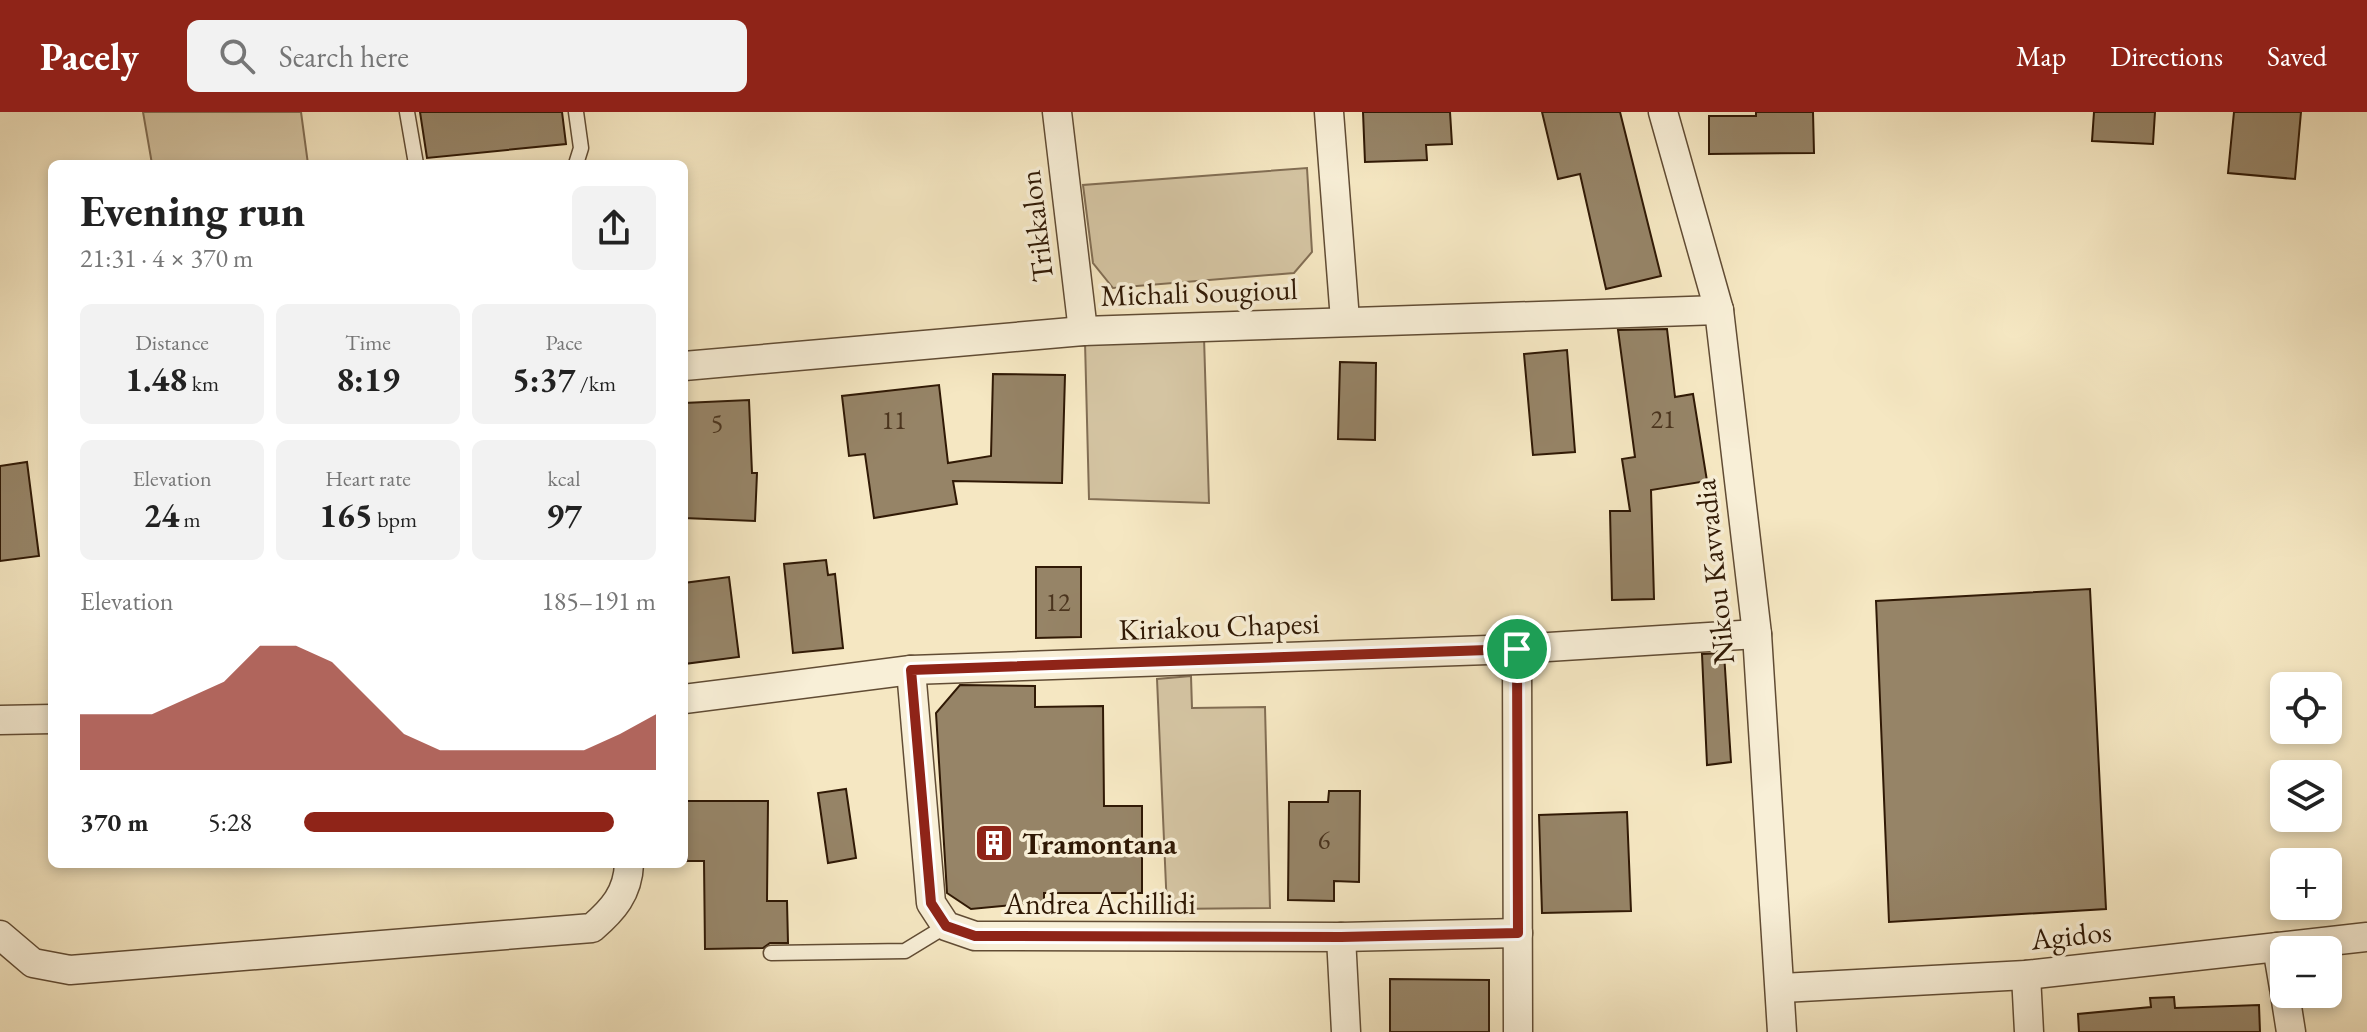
<!DOCTYPE html>
<html lang="en">
<head>
<meta charset="utf-8">
<style>
  body { margin:0; font-family:"EB Garamond",serif; background:#f2f2f2; color:#222; height:100vh; display:flex; flex-direction:column; font-size:30px; white-space:nowrap }
  * { box-sizing:border-box; margin:0 }
  p { font-size:26px; color:#767676 }
  .icon { flex:none; width:44px; height:44px; fill:none; stroke:currentColor; stroke-width:2; stroke-linecap:round; stroke-linejoin:round }
  .map { position:relative; flex:1; overflow:hidden }
  .sheet { position:absolute; left:48px; top:48px; width:640px; height:708px; display:flex; flex-direction:column; background:#fff; border-radius:12px; box-shadow:0 4px 12px #0003 }
  .sheet>* { flex:none }
  .fabs { position:absolute; left:2270px; top:560px; display:grid; gap:16px }
  .fabs a { display:grid; place-items:center; width:72px; height:72px; border-radius:12px; background:#fff; box-shadow:0 4px 12px #0003; font-size:40px }
  .pin { position:absolute; display:grid; place-items:center; width:68px; height:68px; color:#fff; margin:-34px; border:4px solid #fff; border-radius:50%; box-shadow:0 2px 8px #0007 }
  .round { display:grid; place-items:center; flex:none; width:84px; height:84px; border-radius:12px; background:#f2f2f2 }
  .summary { display:flex; align-items:center; justify-content:space-between; height:136px; padding:0 32px }
  h1 { font-size:44px; font-weight:700; line-height:60px }
  .stats { display:grid; grid-template-columns:repeat(3,1fr); gap:12px; height:136px; padding:8px 32px }
  .stats div { display:grid; align-content:center; border-radius:12px; background:#f2f2f2; text-align:center }
  .stats b { font-size:34px; font-weight:700 }
  .stats small { font-size:22px; font-weight:400 }
  .stats p { font-size:22px }
  .chart { height:224px; padding:16px 32px }
  .chart p { display:flex; justify-content:space-between }
  .chart svg { width:100%; height:144px; margin-top:8px; fill:#8f2418; opacity:.7 }
  ul { padding:0 32px; list-style:none; font-size:26px }
  li { display:grid; grid-template-columns:128px 96px 1fr; align-items:center; height:60px }
  li i { height:20px; border-radius:10px; background:#8f2418 }
  header { display:flex; align-items:center; gap:48px; box-sizing:border-box; height:112px; padding:0 40px; background:#8f2418; color:#fff }
  header strong { font-size:38px }
  nav { display:flex; gap:44px; margin-inline-start:auto; font-size:28px }
  .search { width:560px; height:72px; background:#f2f2f2; display:flex; align-items:center; gap:20px; box-sizing:border-box; padding:0 28px; border-radius:12px; color:#767676; font-size:30px }
  .map>svg:first-child { display:block }
  .green { fill:#d4c4a2; stroke:#826e54; stroke-width:2 }
  .building { fill:#968467; stroke:#301905; stroke-width:2 }
  .lines { fill:none; stroke-linecap:round; stroke-linejoin:round }
  .service-casing { stroke:#614c34; stroke-width:17 }
  .minor-casing { stroke:#614c34; stroke-width:31 }
  .service { stroke:#f8efd7; stroke-width:14 }
  .minor { stroke:#f8efd7; stroke-width:28 }
  .route-casing { stroke:#fff; stroke-width:16 }
  .route { stroke:#8f2418; stroke-width:10 }
  .labels { text-anchor:middle; dominant-baseline:central; stroke-width:7; stroke-linejoin:round; paint-order:stroke }
  .number-label { font-size:26px; fill:#4a341e }
  .street-label { font-size:30px; fill:#301905; stroke:#f8efd7 }
  .poi-label { font-size:30px; font-weight:bold; fill:#301905; stroke:#f8efd7; text-anchor:start }
</style>
</head>
<body>
<header>
<strong>Pacely</strong>
<div class="search"><svg class="icon" aria-label="search" viewBox="0 0 24 24"><circle cx="10" cy="10" r="6"/><path d="M15 15l6 6"/></svg>Search here</div>
<nav><a>Map</a><a>Directions</a><a>Saved</a></nav>
</header>
<div class="map">
<svg width="2367" height="920" viewBox="0 0 2367 920">
  <rect width="100%" height="100%" fill="#f5e7c2"/>
  <filter id="stains"><feTurbulence type="fractalNoise" baseFrequency=".0025" numOctaves="4"/><feColorMatrix values="0 0 0 0 .2 0 0 0 0 .09 0 0 0 0 .02 0 0 0 .5 -.17"/></filter>
  <radialGradient id="worn" r=".72"><stop offset=".6" stop-color="#630" stop-opacity="0"/><stop offset="1" stop-color="#630" stop-opacity=".3"/></radialGradient>
  <g class="green">
    <polygon points="143,0 301,0 308,52 152,52"/>
    <polygon points="1307,56 1312,140 1294,161 1113,176 1093,151 1083,73"/>
    <polygon points="1204,225 1209,391 1089,387 1085,230"/>
    <polygon points="1191,564 1192,596 1265,595 1270,796 1167,797 1157,567"/>
  </g>
  <g class="building">
    <polygon points="420,0 562,0 566,32 427,46"/>
    <polygon points="1363,0 1450,0 1452,32 1426,33 1427,48 1365,50"/>
    <polygon points="1542,0 1620,0 1661,164 1606,177 1580,62 1558,67"/>
    <polygon points="1756,0 1813,0 1814,41 1709,42 1709,4 1756,4"/>
    <polygon points="2094,0 2155,0 2153,32 2092,29"/>
    <polygon points="2234,0 2301,0 2295,67 2228,61"/>
    <polygon points="1667,217 1675,285 1693,282 1707,369 1651,378 1654,487 1612,488 1610,399 1630,399 1622,347 1635,345 1618,218"/>
    <polygon points="1567,238 1575,340 1533,343 1524,242"/>
    <polygon points="1340,250 1376,251 1375,328 1338,327"/>
    <polygon points="993,262 1065,263 1062,371 953,369 957,392 874,406 865,342 849,344 842,284 939,273 948,351 991,344"/>
    <polygon points="749,288 752,361 757,361 755,409 684,406 684,291"/>
    <polygon points="27,350 39,444 0,449 0,354"/>
    <polygon points="826,448 828,463 835,462 843,536 793,541 784,452"/>
    <polygon points="1036,455 1081,455 1081,525 1036,526"/>
    <polygon points="729,465 739,545 684,552 684,471"/>
    <polygon points="2090,477 2106,797 1889,810 1876,489"/>
    <polygon points="1724,541 1731,650 1707,653 1702,542"/>
    <polygon points="960,573 1035,574 1035,595 1103,594 1104,694 1142,694 1142,781 1044,781 1044,790 971,797 947,781 936,601"/>
    <polygon points="846,677 856,746 828,751 818,681"/>
    <polygon points="1329,679 1360,679 1359,770 1334,769 1334,789 1288,788 1289,690 1328,690"/>
    <polygon points="687,689 768,689 767,789 787,789 788,831 770,831 763,836 705,837 704,749 687,749"/>
    <polygon points="1627,700 1631,799 1542,801 1539,703"/>
    <polygon points="1390,867 1489,868 1489,920 1390,920"/>
    <polygon points="2174,885 2175,896 2259,893 2260,920 2079,920 2078,902 2151,895 2150,886"/>
  </g>
  <g class="lines">
    <g class="service-casing">
      <g id="service">
        <polyline points="407,0 416,52"/>
        <polyline points="576,0 581,36 576,52"/>
        <polyline points="771,841 905,839 946,814"/>
      </g>
    </g>
    <g class="minor-casing">
      <g id="minor">
        <polyline points="1057,0 1083,219"/>
        <polyline points="1329,0 1345,208"/>
        <polyline points="1663,0 1719,198 1757,522 1782,920"/>
        <polyline points="684,254 1083,219 1719,198"/>
        <polyline points="1517,537 1518,920"/>
        <polyline points="911,558 931,791 946,814 975,824 1341,825 1518,821"/>
        <polyline points="684,587 911,558 1517,537 1757,522"/>
        <polyline points="0,608 52,607"/>
        <path d="M0 823 33 851 70 858 592 816C613 798 628 781 629 752"/>
        <polyline points="1341,825 1346,920"/>
        <polyline points="2277,835 2284,876"/>
        <polyline points="2026,863 2029,920"/>
        <polyline points="1782,876 2026,863 2367,825"/>
        <polyline points="2285,882 2291,920"/>
      </g>
    </g>
    <use href="#service" class="service"/>
    <use href="#minor" class="minor"/>
  </g>
  <g class="lines">
    <g class="route-casing">
      <polygon id="route" points="1517,537 1518,821 1341,825 975,824 946,814 931,791 911,558"/>
    </g>
    <use href="#route" class="route"/>
  </g>
  <defs>
    <g id="building-square" transform="scale(2)"><rect x="-9" y="-9" width="18" height="18" rx="4" fill="#8f2418" stroke="#f8efd7"/><path d="M-4-6H4V6H1V3H-1V6H-4ZM-2.5-4.3h1.7v1.8h-1.7ZM.8-4.3h1.7v1.8H.8ZM-2.5-1h1.7V.8h-1.7ZM.8-1h1.7V.8H.8Z" fill="#fff"/></g>
  </defs>
  <g fill-rule="evenodd">
    <use href="#building-square" x="994" y="731"/>
  </g>
  <g class="labels">
    <g class="number-label">
      <text x="1663" y="307">21</text>
      <text x="894" y="308">11</text>
      <text x="717" y="311">5</text>
      <text x="1058" y="490">12</text>
      <text x="1324" y="728">6</text>
    </g>
    <g class="street-label">
      <text transform="translate(1036 114) rotate(-97)">Trikkalon</text>
      <text transform="translate(1199 180) rotate(-2)">Michali Sougioul</text>
      <text transform="translate(1714 460) rotate(-96)">Nikou Kavvadia</text>
      <text transform="translate(1219 514) rotate(-2)">Kiriakou Chapesi</text>
      <text x="1100" y="791">Andrea Achillidi</text>
      <text transform="translate(2071 823) rotate(-6)">Agidos</text>
    </g>
    <g class="poi-label">
      <text x="1022" y="731">Tramontana</text>
    </g>
  </g>
  <rect width="100%" height="100%" filter="url(#stains)"/>
  <rect width="100%" height="100%" fill="url(#worn)"/>
</svg>
<div class="fabs">
<a><svg class="icon" aria-label="locate" viewBox="0 0 24 24"><circle cx="12" cy="12" r="6"/><path d="M12 2v4M12 18v4M2 12h4M18 12h4"/></svg></a>
<a><svg class="icon" aria-label="layers" viewBox="0 0 24 24"><path d="M12 4l9 5-9 5-9-5zM3 14l9 5 9-5"/></svg></a>
<a>+</a>
<a>−</a>
</div>
<div class="pin" style="left:1517px;top:537px;background:#1e9e55"><svg class="icon" aria-label="arrive" viewBox="0 0 24 24"><path d="M6 21V4h12l-3 4 3 4H6"/></svg></div>
<section class="sheet">
<div class="summary"><div><h1>Evening run</h1><p>21:31 · 4 × 370 m</p></div><a class="round"><svg class="icon" aria-label="share" viewBox="0 0 24 24"><path d="M12 15V3M7 8l5-5 5 5M5 13v7h14v-7"/></svg></a></div>
<div class="stats">
<div><p>Distance</p><b>1.48<small> km</small></b></div>
<div><p>Time</p><b>8:19</b></div>
<div><p>Pace</p><b>5:37<small> /km</small></b></div>
</div>
<div class="stats">
<div><p>Elevation</p><b>24<small> m</small></b></div>
<div><p>Heart rate</p><b>165<small> bpm</small></b></div>
<div><p>kcal</p><b>97</b></div>
</div>
<div class="chart"><p><span>Elevation</span>185–191 m</p>
<svg viewBox="0 0 160 44" preserveAspectRatio="none"><path d="M0 44V27L10 27L20 27L30 22L40 17L50 6L60 6L70 11L80 22L90 33L100 38L110 38L120 38L130 38L140 38L150 33L160 27V44z"/></svg>
</div>
<ul>
<li><b>370 m</b>5:28<i style="width:88%"></i></li>
</ul>
</section>
</div>
</body>
</html>
